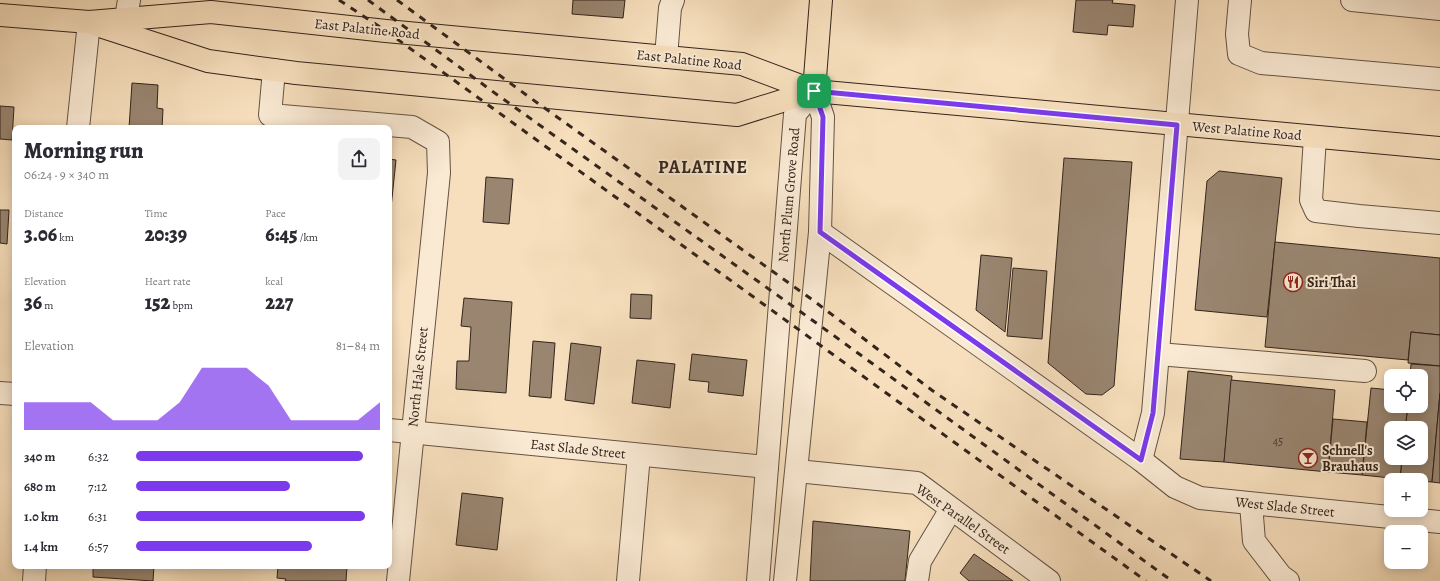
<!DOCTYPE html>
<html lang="en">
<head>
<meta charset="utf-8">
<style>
  body { margin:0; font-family:Alegreya,serif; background:#f2f2f3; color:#2b2b33; height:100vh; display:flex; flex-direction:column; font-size:15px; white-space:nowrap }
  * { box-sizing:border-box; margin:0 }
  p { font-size:13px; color:#7c7c81 }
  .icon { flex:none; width:22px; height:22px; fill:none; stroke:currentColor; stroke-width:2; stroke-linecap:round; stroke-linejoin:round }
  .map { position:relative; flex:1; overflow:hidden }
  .drawer { position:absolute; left:12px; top:125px; width:380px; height:444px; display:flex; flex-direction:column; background:#fff; border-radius:8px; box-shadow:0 2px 10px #0003 }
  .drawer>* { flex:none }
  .fabs { position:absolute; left:1384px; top:369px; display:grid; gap:8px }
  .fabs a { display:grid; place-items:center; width:44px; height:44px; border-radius:8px; background:#fff; box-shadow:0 2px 10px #0003; font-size:20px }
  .pin { position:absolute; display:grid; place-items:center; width:34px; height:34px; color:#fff; margin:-17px; border-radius:8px; box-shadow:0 2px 6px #0006 }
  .round { display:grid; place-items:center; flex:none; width:42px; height:42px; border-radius:8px; background:#f2f2f3 }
  .head { display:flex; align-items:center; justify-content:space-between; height:68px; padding:0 12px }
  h1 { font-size:22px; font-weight:800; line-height:30px }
  .stats { display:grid; grid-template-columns:repeat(3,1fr); gap:6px; height:68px; padding:4px 12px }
  .stats div { display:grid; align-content:center }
  .stats b { font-size:20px; font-weight:800 }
  .stats small { font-size:11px; font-weight:400 }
  .stats p { font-size:11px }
  .chart { height:112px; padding:8px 12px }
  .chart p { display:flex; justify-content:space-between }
  .chart svg { width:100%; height:72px; margin-top:4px; fill:#7c3aed; opacity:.7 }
  ul { padding:0 12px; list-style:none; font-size:13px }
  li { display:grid; grid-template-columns:64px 48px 1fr; align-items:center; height:30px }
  li i { height:10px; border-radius:5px; background:#7c3aed }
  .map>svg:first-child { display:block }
  .building { fill:#998570; stroke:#33241c }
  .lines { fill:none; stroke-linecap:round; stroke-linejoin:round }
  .minor-casing { stroke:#645344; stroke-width:24 }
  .major-casing { stroke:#33241c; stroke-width:24 }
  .minor { stroke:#faead4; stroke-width:22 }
  .major { stroke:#f7dfbd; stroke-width:22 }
  .rail { stroke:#33241c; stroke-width:3; stroke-dasharray:7 7; stroke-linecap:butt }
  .route-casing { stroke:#fff; stroke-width:8 }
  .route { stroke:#7c3aed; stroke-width:5 }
  .labels { text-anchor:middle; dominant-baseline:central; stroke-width:4; stroke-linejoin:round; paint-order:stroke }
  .number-label { font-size:12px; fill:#4c3c31 }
  .street-label { font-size:14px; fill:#33241c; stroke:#faead4 }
  .poi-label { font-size:14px; font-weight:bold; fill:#33241c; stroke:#faead4; text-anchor:start }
  .district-label { font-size:18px; font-weight:bold; letter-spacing:1px; fill:#33241c; stroke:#faead4 }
</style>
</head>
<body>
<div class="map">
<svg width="1440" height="581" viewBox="0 0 1440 581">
  <rect width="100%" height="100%" fill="#f7dfbd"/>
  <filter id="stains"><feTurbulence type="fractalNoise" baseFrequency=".005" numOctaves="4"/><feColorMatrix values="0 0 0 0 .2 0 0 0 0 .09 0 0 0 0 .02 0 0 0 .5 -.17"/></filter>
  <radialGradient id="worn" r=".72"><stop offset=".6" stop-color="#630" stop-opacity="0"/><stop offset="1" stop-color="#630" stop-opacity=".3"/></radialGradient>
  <g class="building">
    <polygon points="573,0 625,0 623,18 572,14"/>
    <polygon points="1076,0 1113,0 1112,3 1135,5 1133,27 1108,25 1107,35 1073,32"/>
    <polygon points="132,83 158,85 157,108 163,109 162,128 129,128"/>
    <polygon points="0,106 14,107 12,140 0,139"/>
    <polygon points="1064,158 1132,162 1114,386 1102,395 1086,394 1048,363"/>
    <polygon points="389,159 396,160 389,227"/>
    <polygon points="1219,171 1282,178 1267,317 1195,310 1207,181"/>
    <polygon points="486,177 513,179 509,224 483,222"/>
    <polygon points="0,210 9,210 7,244 0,243"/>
    <polygon points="1275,242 1440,258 1440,335 1411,332 1408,360 1265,347"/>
    <polygon points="981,255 1012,258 1005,332 976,310"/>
    <polygon points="1013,268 1047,271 1042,339 1007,336"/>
    <polygon points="631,294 652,295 651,319 630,318"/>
    <polygon points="464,298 512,302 506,393 456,389 457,361 469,361 471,327 461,326"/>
    <polygon points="1411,332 1440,335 1440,366 1408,363"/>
    <polygon points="533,341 555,343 551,398 529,396"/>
    <polygon points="571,343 601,347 594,404 565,400"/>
    <polygon points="692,354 747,360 743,396 708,392 709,382 689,380"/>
    <polygon points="637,360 675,364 670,408 632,403"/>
    <polygon points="1411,364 1440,366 1440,393 1432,482 1421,481 1421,480 1400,479 1402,458 1421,458 1421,428 1405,428 1408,406 1421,406 1421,376 1410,376"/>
    <polygon points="1188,371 1232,376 1224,462 1180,459"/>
    <polygon points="1231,380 1335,390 1328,472 1224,462"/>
    <polygon points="1371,388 1391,390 1391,406 1408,406 1405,428 1391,428 1391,458 1402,458 1400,479 1362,475"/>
    <polygon points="1440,393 1440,483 1432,482"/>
    <polygon points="1333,419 1367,422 1362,475 1328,472"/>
    <polygon points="462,493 503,498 497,550 456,545"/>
    <polygon points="813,521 910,531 905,581 810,581"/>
    <polygon points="974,554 1013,581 969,581 960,573"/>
    <polygon points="93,566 154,566 153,581 93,577"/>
    <polygon points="278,566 347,566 346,581 285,581 286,579 277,578"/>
  </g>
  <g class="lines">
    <g class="minor-casing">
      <g id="minor">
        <polyline points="1240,0 1237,34 1239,54 1261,63 1440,79"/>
        <polyline points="1352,0 1440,9"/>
        <polyline points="126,18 129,0"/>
        <polyline points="666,57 670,8 673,0"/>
        <polyline points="274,70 270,115 412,127 438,142 439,173 398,581"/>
        <polyline points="78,128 89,22"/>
        <polyline points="1315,137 1311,200 1316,211 1359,216 1440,223"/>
        <polyline points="820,232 1141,460 1175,487 1200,498 1440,522"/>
        <polyline points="1158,354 1365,371"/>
        <polyline points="0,393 15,394"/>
        <polyline points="389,430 767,467"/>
        <polyline points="1141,460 1153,413 1187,0"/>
        <polyline points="797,471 917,483 1049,581"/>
        <polyline points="1251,504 1254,541 1281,576 1288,581"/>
        <polyline points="34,581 35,566"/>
        <polyline points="628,581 639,455"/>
        <polyline points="758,581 795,114 814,91"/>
        <polyline points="785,581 820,232 823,117 814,91"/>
        <polyline points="917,581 920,561 951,509"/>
      </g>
    </g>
    <g class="major-casing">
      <g id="major">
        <polyline points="0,15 89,22 211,12 386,31 742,64 814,91 1440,148"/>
        <polyline points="97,25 208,61 296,73 737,115 814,91"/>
        <polyline points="814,91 821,0"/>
      </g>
    </g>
    <use href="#minor" class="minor"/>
    <use href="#major" class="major"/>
    <g class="rail">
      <polyline points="339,0 386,31 1146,581"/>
      <polyline points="368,0 492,91 833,335 1172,581"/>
      <polyline points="397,0 525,94 814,301 933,391 1211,581"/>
    </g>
  </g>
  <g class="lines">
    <g class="route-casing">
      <polygon id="route" points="814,91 1177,125 1153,413 1141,460 820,232 823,117"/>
    </g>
    <use href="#route" class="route"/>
  </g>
  <defs>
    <g id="restaurant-ring" transform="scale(1)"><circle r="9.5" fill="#faead4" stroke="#8f2418" stroke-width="1.5"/><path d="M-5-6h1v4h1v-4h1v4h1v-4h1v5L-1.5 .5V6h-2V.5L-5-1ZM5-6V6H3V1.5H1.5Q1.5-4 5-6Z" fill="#8f2418"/></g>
    <g id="bar-ring" transform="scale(1)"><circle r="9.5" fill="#faead4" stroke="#8f2418" stroke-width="1.5"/><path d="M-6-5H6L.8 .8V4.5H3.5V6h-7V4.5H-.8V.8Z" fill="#8f2418"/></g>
  </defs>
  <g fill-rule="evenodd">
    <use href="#restaurant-ring" x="1293" y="282"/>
    <use href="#bar-ring" x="1308" y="458"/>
  </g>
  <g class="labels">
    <g class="number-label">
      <text x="1278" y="441">45</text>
    </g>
    <g class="street-label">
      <text transform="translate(367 29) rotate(6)">East Palatine Road</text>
      <text transform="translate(689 60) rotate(6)">East Palatine Road</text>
      <text transform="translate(1247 131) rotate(5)">West Palatine Road</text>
      <text transform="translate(789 195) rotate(-85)">North Plum Grove Road</text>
      <text transform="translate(418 377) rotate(-84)">North Hale Street</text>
      <text transform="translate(578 449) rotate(6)">East Slade Street</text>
      <text transform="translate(1285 507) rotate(6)">West Slade Street</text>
      <text transform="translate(963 519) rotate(35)">West Parallel Street</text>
    </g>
    <g class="poi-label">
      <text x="1307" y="282">Siri Thai</text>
      <text x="1322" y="450">Schnell's<tspan x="1322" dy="16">Brauhaus</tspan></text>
    </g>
    <g class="district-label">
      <text x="703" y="167">PALATINE</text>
    </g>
  </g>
  <rect width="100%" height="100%" filter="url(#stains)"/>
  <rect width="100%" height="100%" fill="url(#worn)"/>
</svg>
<div class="fabs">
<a><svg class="icon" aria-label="locate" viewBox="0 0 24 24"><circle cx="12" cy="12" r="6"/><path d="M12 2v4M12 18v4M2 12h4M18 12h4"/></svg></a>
<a><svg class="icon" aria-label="layers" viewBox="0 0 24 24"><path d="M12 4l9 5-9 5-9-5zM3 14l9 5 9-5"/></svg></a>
<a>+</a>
<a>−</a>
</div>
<div class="pin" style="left:814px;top:91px;background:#1e9e55"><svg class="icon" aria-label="arrive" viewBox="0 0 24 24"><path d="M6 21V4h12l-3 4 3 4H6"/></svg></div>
<section class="drawer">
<div class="head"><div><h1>Morning run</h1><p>06:24 · 9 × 340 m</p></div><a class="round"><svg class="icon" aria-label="share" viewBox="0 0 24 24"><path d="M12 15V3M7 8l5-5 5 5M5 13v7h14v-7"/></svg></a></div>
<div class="stats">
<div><p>Distance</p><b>3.06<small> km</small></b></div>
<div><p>Time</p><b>20:39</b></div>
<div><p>Pace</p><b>6:45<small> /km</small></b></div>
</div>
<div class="stats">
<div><p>Elevation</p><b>36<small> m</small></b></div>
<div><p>Heart rate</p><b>152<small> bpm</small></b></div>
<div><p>kcal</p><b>227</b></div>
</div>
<div class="chart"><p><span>Elevation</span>81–84 m</p>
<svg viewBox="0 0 160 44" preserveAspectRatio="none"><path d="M0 44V27L10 27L20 27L30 27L40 38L50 38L60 38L70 27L80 6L90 6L100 6L110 17L120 38L130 38L140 38L150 38L160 27V44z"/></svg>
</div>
<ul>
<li><b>340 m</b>6:32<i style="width:93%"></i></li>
<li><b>680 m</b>7:12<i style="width:63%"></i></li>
<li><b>1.0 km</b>6:31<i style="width:94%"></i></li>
<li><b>1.4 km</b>6:57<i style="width:72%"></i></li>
</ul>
</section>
</div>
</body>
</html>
